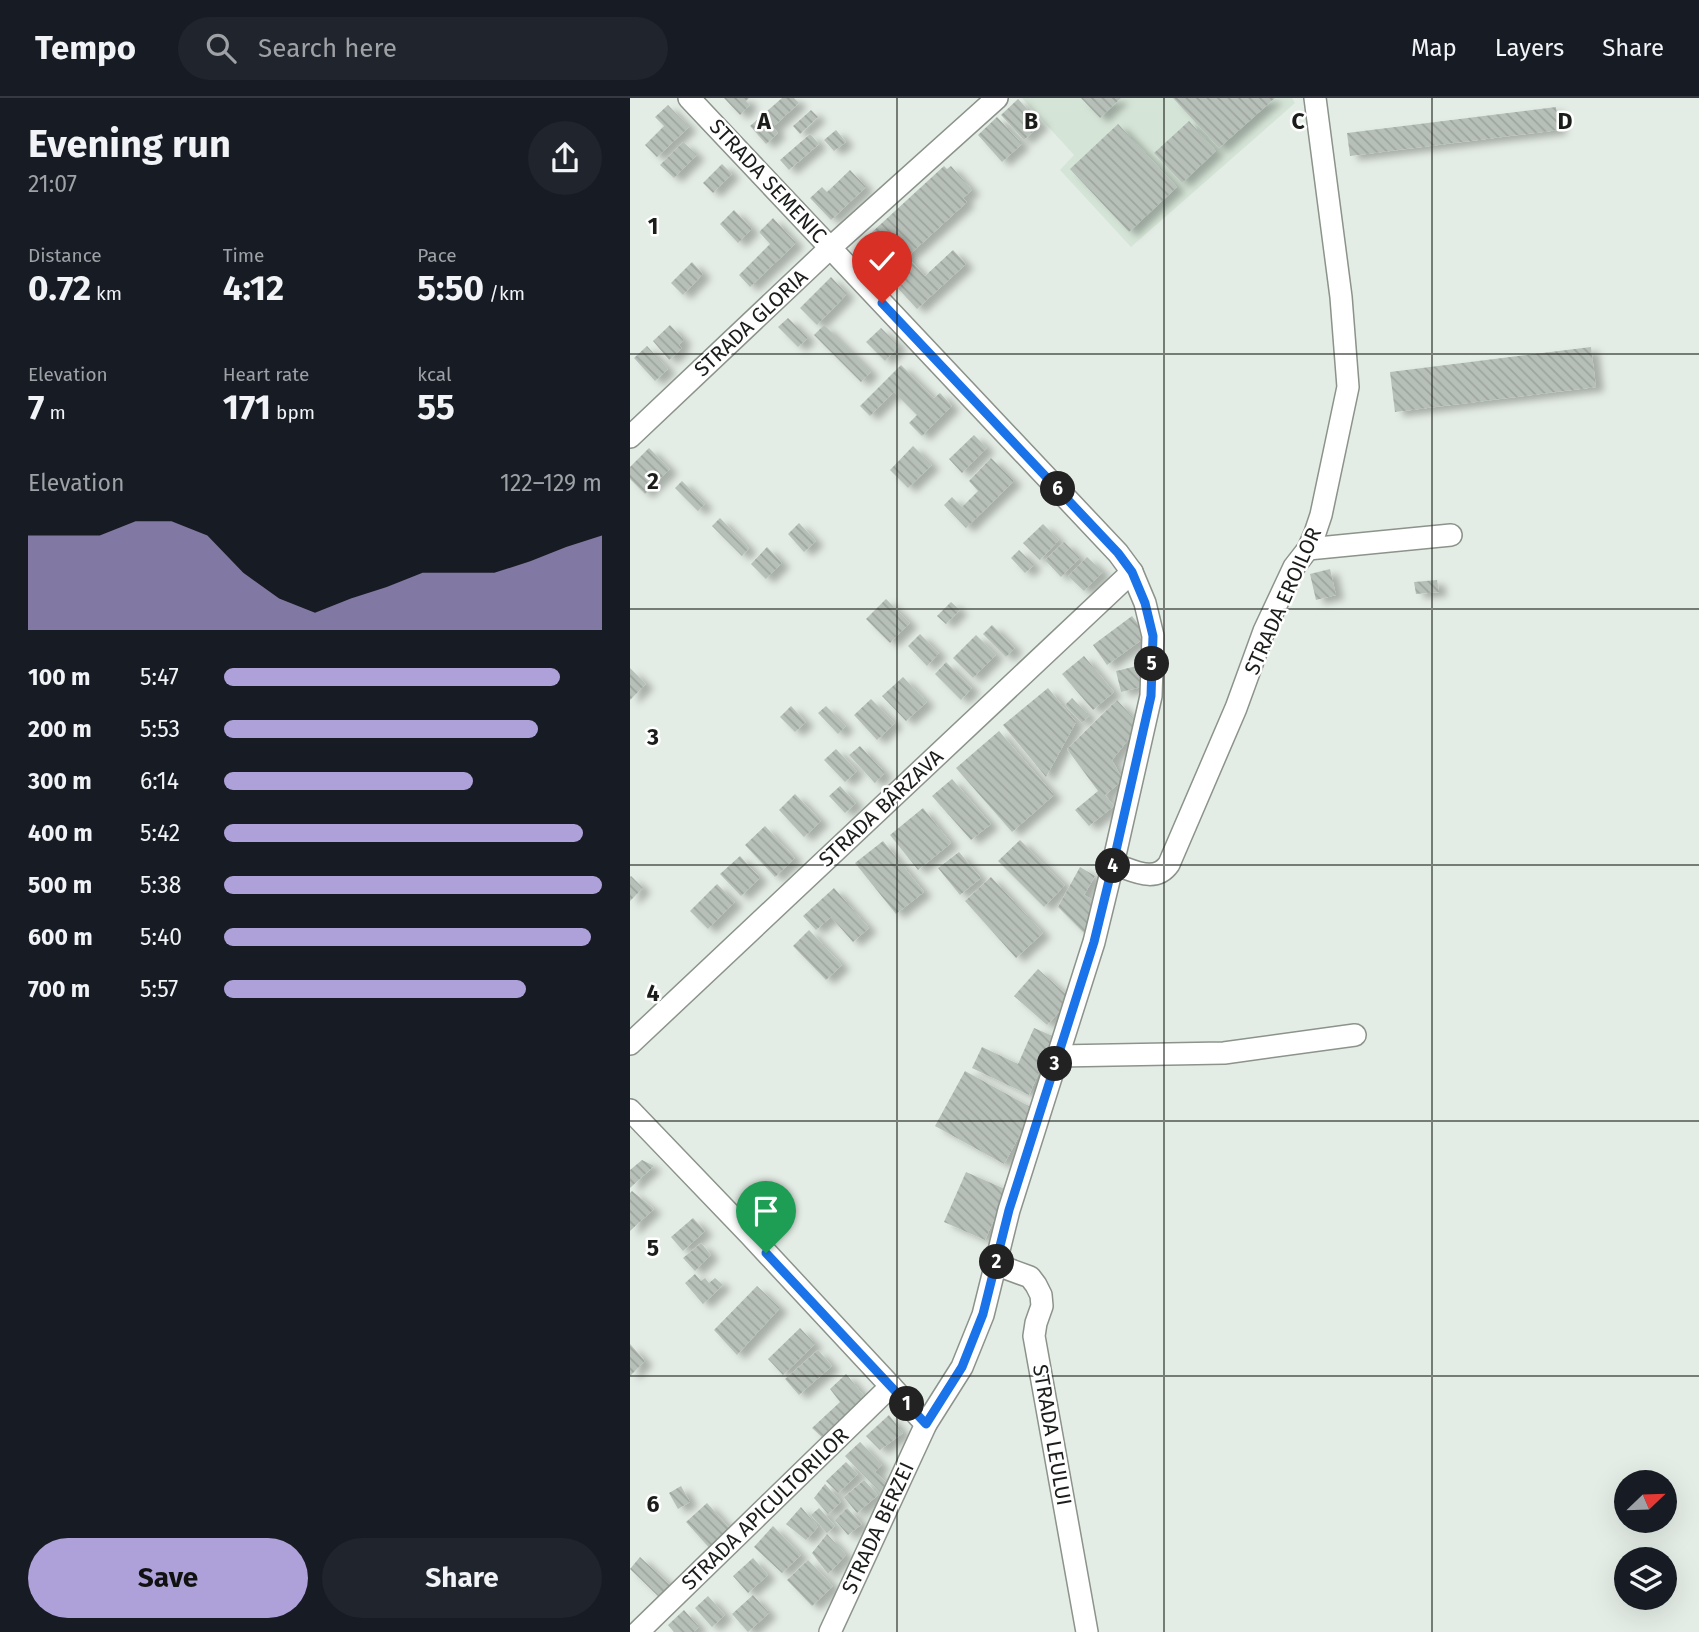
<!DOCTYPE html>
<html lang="en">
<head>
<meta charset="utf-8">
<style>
  body { margin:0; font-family:"Fira Sans",sans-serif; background:#20242c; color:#f1f3f6; height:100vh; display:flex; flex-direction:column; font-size:26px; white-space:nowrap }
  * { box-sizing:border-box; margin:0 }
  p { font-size:23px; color:#9ea1a6 }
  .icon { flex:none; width:38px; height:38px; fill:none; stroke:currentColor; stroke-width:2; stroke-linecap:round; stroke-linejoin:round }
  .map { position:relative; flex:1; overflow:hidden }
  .drawer { display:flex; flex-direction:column; background:#171b24; width:630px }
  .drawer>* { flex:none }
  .needle { width:46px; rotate:67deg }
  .fabs { position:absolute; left:984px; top:1372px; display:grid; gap:14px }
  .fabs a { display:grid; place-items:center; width:63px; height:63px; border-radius:50%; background:#171b24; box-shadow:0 7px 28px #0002; font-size:35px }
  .pin { position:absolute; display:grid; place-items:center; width:60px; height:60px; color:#fff; margin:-72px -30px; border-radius:50% 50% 50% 0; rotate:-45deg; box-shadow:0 0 7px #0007 }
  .pin .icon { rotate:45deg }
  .km { position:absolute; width:35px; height:35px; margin:-18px; border-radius:50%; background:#222; color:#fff; font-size:19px; line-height:35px; text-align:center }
  .round { display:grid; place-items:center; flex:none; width:74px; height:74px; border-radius:37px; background:#20242c }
  .overview { display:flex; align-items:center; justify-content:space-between; height:119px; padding:0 28px }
  h1 { font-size:38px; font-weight:700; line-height:52px }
  .figures { display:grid; grid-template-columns:repeat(3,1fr); gap:10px; height:119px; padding:7px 28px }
  .figures div { display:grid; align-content:center }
  .figures b { font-size:35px; font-weight:700 }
  .figures small { font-size:19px; font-weight:400 }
  .figures p { font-size:19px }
  .chart { height:196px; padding:14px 28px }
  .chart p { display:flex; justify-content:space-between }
  .chart svg { width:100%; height:126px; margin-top:7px; fill:#aea1d9; opacity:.7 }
  .action { display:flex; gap:14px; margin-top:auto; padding:14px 28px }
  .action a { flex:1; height:80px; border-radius:42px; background:#aea1d9; color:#111; font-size:28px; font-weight:700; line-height:80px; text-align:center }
  .action a+a { background:#20242c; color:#f1f3f6 }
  ul { padding:0 28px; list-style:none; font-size:23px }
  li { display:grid; grid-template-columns:112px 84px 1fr; align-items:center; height:52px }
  li i { height:18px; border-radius:9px; background:#aea1d9 }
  header { display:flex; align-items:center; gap:42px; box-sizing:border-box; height:98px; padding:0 35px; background:#171b24; border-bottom:2px solid #363941 }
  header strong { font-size:33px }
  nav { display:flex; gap:38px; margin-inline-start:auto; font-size:24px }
  .search { width:490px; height:63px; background:#20242c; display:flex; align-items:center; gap:18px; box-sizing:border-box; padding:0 24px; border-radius:38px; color:#9ea1a6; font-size:26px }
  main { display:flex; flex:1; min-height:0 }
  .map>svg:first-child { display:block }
  .built { fill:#d4e4d6 }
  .building { fill:url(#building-back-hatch); filter:url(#shadow) }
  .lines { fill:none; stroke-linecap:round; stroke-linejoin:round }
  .minor-casing { stroke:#8b938b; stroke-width:24 }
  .minor { stroke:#fff; stroke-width:21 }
  .route-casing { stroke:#fff; stroke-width:14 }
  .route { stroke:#1a73e8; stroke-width:9 }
  .grid { fill:none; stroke:#1a1d1a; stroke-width:2; stroke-opacity:0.55 }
  .labels { text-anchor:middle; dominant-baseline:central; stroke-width:5; stroke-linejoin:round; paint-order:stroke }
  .street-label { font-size:21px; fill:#1a1d1a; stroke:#fff }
  .grid-label { font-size:23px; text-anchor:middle; font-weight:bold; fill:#1a1d1a; stroke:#fff; stroke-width:5; stroke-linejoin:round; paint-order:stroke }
</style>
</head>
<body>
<header>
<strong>Tempo</strong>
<div class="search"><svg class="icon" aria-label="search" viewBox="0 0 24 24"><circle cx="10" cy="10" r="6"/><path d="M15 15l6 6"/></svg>Search here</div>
<nav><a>Map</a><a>Layers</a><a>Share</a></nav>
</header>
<main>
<section class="drawer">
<div class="overview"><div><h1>Evening run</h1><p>21:07</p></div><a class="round"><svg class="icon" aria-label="share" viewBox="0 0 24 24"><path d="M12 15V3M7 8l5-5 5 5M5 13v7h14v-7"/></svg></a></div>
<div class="figures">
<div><p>Distance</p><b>0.72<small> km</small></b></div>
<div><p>Time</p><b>4:12</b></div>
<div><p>Pace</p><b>5:50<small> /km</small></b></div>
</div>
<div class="figures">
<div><p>Elevation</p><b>7<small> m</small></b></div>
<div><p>Heart rate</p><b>171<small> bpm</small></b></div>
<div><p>kcal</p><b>55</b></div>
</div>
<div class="chart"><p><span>Elevation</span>122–129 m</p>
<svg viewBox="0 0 160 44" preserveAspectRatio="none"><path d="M0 44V11L10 11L20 11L30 6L40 6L50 11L60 24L70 33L80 38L90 33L100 29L110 24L120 24L130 24L140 20L150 15L160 11V44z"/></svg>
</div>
<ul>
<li><b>100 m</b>5:47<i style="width:89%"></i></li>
<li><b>200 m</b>5:53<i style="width:83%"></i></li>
<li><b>300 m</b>6:14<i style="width:66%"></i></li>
<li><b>400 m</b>5:42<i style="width:95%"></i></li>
<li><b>500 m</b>5:38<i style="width:100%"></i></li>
<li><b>600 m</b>5:40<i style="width:97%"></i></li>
<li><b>700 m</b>5:57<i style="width:80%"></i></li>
</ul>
<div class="action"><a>Save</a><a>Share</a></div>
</section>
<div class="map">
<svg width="1069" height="1534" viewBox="0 0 1069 1534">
  <defs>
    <pattern id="building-back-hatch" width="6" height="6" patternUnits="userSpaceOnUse" patternTransform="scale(1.75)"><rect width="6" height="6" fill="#b7c0b8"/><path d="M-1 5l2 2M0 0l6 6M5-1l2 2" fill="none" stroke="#9da59e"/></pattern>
    <filter id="shadow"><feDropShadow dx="8" dy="4.5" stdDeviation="3.5" flood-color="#0004"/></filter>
  </defs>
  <rect width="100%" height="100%" fill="#e4ede5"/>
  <polygon class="built" points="392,0 662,0 665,5 501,149 430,72 444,57"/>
  <g class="building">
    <polygon points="94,0 119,0 116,3 120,7 110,17"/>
    <polygon points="152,0 164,0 169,5 143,29 148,35 136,46 120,28"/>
    <polygon points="451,0 491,0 470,20"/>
    <polygon points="543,0 645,0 589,50"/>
    <polygon points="388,1 411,26 394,42 371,17"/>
    <polygon points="38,7 59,29 27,59 15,47 34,28 25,19"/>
    <polygon points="926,9 929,32 720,58 717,35"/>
    <polygon points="181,12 188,19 170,36 163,28"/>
    <polygon points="367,19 392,46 372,64 348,37"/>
    <polygon points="559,23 586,53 552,85 524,55"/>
    <polygon points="488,26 547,89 499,134 440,71"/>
    <polygon points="206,32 216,44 204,53 194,42"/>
    <polygon points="180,36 189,46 159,72 150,62"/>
    <polygon points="53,44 67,57 44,80 30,67"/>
    <polygon points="92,66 102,76 83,95 73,85"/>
    <polygon points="314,68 317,71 321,68 342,92 333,100 337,104 277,159 295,178 323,152 336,166 287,211 228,147"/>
    <polygon points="220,72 236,89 201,122 180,100 192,89 197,94"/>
    <polygon points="104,112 122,131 108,145 90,126"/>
    <polygon points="143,120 166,145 120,189 109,177 140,146 129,134"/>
    <polygon points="62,164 73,176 53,197 41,185"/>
    <polygon points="201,179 217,196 187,227 170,210"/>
    <polygon points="158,220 178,240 168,249 148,229"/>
    <polygon points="40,227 54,242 49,247 52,250 39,262 23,243"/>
    <polygon points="194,227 241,274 231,284 184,237"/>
    <polygon points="251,230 269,248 255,263 236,244"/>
    <polygon points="17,248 38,271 25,283 4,260"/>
    <polygon points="961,249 966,289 765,314 760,274"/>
    <polygon points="271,267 304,300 310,295 322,308 292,338 279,325 287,317 264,294 240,318 230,308"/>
    <polygon points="344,337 357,350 332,375 319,361"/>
    <polygon points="283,348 302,367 278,390 260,372"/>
    <polygon points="19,350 40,371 15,396 0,381 0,369"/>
    <polygon points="361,360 384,383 336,430 314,407 322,399 332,409 348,393 339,383"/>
    <polygon points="52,383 75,406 68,413 45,390"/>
    <polygon points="90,420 119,450 112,458 82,428"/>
    <polygon points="169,425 186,443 174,454 158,436"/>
    <polygon points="413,426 429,442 410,462 393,445"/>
    <polygon points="434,444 450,460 431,479 415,462"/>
    <polygon points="137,449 152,465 136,481 121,466"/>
    <polygon points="389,452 404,467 395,475 381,460"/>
    <polygon points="457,459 473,474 454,493 438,478"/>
    <polygon points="700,471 706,497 686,502 680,476"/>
    <polygon points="807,482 809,494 786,496 784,484"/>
    <polygon points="256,501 280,525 260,545 236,521"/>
    <polygon points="321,504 330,512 316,526 307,518"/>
    <polygon points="502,518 517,538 477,567 463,547"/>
    <polygon points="362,527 385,550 376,559 353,536"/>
    <polygon points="290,536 309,555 297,568 278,548"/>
    <polygon points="346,537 366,557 343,580 323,560"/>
    <polygon points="454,558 484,594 463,612 432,576"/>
    <polygon points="316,564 342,590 331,602 305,576"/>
    <polygon points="511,567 516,588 491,594 486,573"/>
    <polygon points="0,570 16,586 0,602"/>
    <polygon points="273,579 297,604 276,623 252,598"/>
    <polygon points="418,590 446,624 416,679 373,627"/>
    <polygon points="442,600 459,618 452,625 435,607"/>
    <polygon points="241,601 265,625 247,642 224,617"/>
    <polygon points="487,602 510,627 482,662 493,682 475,697 484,708 459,728 445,712 468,693 437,651"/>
    <polygon points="161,608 176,624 165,634 150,619"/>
    <polygon points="196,608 216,628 208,636 188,615"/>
    <polygon points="369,633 424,697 382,734 326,670"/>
    <polygon points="230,648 255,675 245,685 219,657"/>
    <polygon points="206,651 227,673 215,684 194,662"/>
    <polygon points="322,681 361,726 341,742 302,698"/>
    <polygon points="210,688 226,705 215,715 199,698"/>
    <polygon points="165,696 191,723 174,739 149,712"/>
    <polygon points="293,710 321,745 288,772 260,737"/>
    <polygon points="135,728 165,760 145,779 115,747"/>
    <polygon points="390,742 435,787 414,809 368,763"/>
    <polygon points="253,743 294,794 266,816 225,765"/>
    <polygon points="329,754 351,780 330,797 308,770"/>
    <polygon points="110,758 130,780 111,798 90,776"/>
    <polygon points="450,769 465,778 454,797 470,806 454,835 428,809"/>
    <polygon points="1,778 13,790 0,803 0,779"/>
    <polygon points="361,779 413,835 386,860 335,803"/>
    <polygon points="87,786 105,804 78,831 60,813"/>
    <polygon points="204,790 239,830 223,844 201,819 186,832 173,818"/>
    <polygon points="179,832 212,867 196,882 163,848"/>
    <polygon points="408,871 441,901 417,927 384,898"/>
    <polygon points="404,930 425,939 399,997 342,970 352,949 388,966"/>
    <polygon points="335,973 404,1011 374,1066 305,1028"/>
    <polygon points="12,1062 24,1068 0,1090 0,1072"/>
    <polygon points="336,1074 377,1092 355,1142 314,1124"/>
    <polygon points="2,1093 24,1111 0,1133 0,1095"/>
    <polygon points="63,1120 75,1133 53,1153 41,1139"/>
    <polygon points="71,1145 81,1157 65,1173 53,1160"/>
    <polygon points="65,1176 71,1183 75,1180 79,1185 85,1180 93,1187 73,1206 55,1185"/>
    <polygon points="127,1188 150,1210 107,1257 84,1232"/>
    <polygon points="170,1230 185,1246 153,1277 138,1261"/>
    <polygon points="0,1246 15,1263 0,1278"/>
    <polygon points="188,1252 202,1268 169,1297 155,1281"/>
    <polygon points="216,1276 239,1304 196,1343 182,1330 210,1304 200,1291"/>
    <polygon points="259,1317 273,1335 250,1352 236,1338"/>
    <polygon points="230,1344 252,1367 245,1374 258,1386 250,1394 215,1358"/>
    <polygon points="216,1364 228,1376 208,1395 196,1383"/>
    <polygon points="234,1382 248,1397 227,1415 214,1399"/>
    <polygon points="195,1386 211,1404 198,1416 184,1400"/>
    <polygon points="51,1388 60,1404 48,1411 39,1395"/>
    <polygon points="77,1405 104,1435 83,1454 56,1424"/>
    <polygon points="171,1409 188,1429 176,1442 156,1426"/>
    <polygon points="189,1410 205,1428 197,1435 181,1417"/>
    <polygon points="217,1410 232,1426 218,1437 205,1422"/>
    <polygon points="143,1428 171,1457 152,1475 124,1449"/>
    <polygon points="197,1436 216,1457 198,1476 182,1455"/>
    <polygon points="10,1459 41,1488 30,1500 0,1471"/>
    <polygon points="123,1460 138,1477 118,1495 103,1478"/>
    <polygon points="178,1462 203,1488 182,1508 157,1482"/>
    <polygon points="123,1497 139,1515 118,1534 102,1516"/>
    <polygon points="78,1498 95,1517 82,1529 65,1510"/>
    <polygon points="54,1512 69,1529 64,1534 44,1534 38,1527"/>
  </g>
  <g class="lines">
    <g class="minor-casing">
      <g id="minor">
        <polyline points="59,0 488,455 502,474 515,505 523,538 521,598 483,766 464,844 379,1112 353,1217 332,1269 296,1326 200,1534"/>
        <polyline points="0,339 200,150 367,0"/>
        <polyline points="678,451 821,437"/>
        <path d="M483 766C503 772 525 786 539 766L606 610 634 533 664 469 678 451 685 435 691 417 718 289 711 199 685 0"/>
        <polyline points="0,946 502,474"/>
        <polyline points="428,958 594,955 725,937"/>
        <polyline points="0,1012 120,1137 296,1326"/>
        <polyline points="367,1167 400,1179 406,1187 411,1197 412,1208 406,1225 404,1238 457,1534"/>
        <polyline points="8,1534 261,1288"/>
      </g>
    </g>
    <use href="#minor" class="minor"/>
  </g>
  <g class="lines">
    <g class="route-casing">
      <polyline id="route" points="136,1155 296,1326 332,1269 353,1216 379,1112 464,844 483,766 521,598 523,538 515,505 502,474 488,455 252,205"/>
    </g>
    <use href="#route" class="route"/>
  </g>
  <path class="grid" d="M267 0V1534M534 0V1534M802 0V1534M0 256H1069M0 511H1069M0 767H1069M0 1023H1069M0 1278H1069"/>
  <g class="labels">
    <g class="street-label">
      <text transform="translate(138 83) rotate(47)">STRADA SEMENIC</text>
      <text transform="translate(121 225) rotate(-43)">STRADA GLORIA</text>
      <text transform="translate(653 503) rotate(-66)">STRADA EROILOR</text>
      <text transform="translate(251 710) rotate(-43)">STRADA BÂRZAVA</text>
      <text transform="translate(422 1337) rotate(80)">STRADA LEULUI</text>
      <text transform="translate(135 1411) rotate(-44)">STRADA APICULTORILOR</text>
      <text transform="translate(248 1430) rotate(-65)">STRADA BERZEI</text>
    </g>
  </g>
  <g class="grid-label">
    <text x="134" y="31">A</text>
    <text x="401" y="31">B</text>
    <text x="668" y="31">C</text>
    <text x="935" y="31">D</text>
    <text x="23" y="136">1</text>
    <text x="23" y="391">2</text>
    <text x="23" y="647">3</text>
    <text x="23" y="903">4</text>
    <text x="23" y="1158">5</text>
    <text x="23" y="1414">6</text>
  </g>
</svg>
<div class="fabs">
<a><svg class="needle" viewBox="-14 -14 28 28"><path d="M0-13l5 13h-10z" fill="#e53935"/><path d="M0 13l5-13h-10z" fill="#9ea1a6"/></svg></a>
<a><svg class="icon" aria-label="layers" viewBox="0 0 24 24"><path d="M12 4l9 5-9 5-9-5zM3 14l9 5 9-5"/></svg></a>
</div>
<div class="pin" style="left:136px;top:1155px;background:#1e9e55"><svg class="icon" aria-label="arrive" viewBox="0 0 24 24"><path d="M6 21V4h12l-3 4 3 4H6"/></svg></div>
<div class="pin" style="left:252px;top:205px;background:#d93025"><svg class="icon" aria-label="check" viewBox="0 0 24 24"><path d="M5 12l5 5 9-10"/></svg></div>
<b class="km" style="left:277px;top:1306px">1</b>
<b class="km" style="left:367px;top:1164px">2</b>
<b class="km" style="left:425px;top:966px">3</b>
<b class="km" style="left:483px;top:768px">4</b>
<b class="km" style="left:522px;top:566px">5</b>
<b class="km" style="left:428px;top:391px">6</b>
</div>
</main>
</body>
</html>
